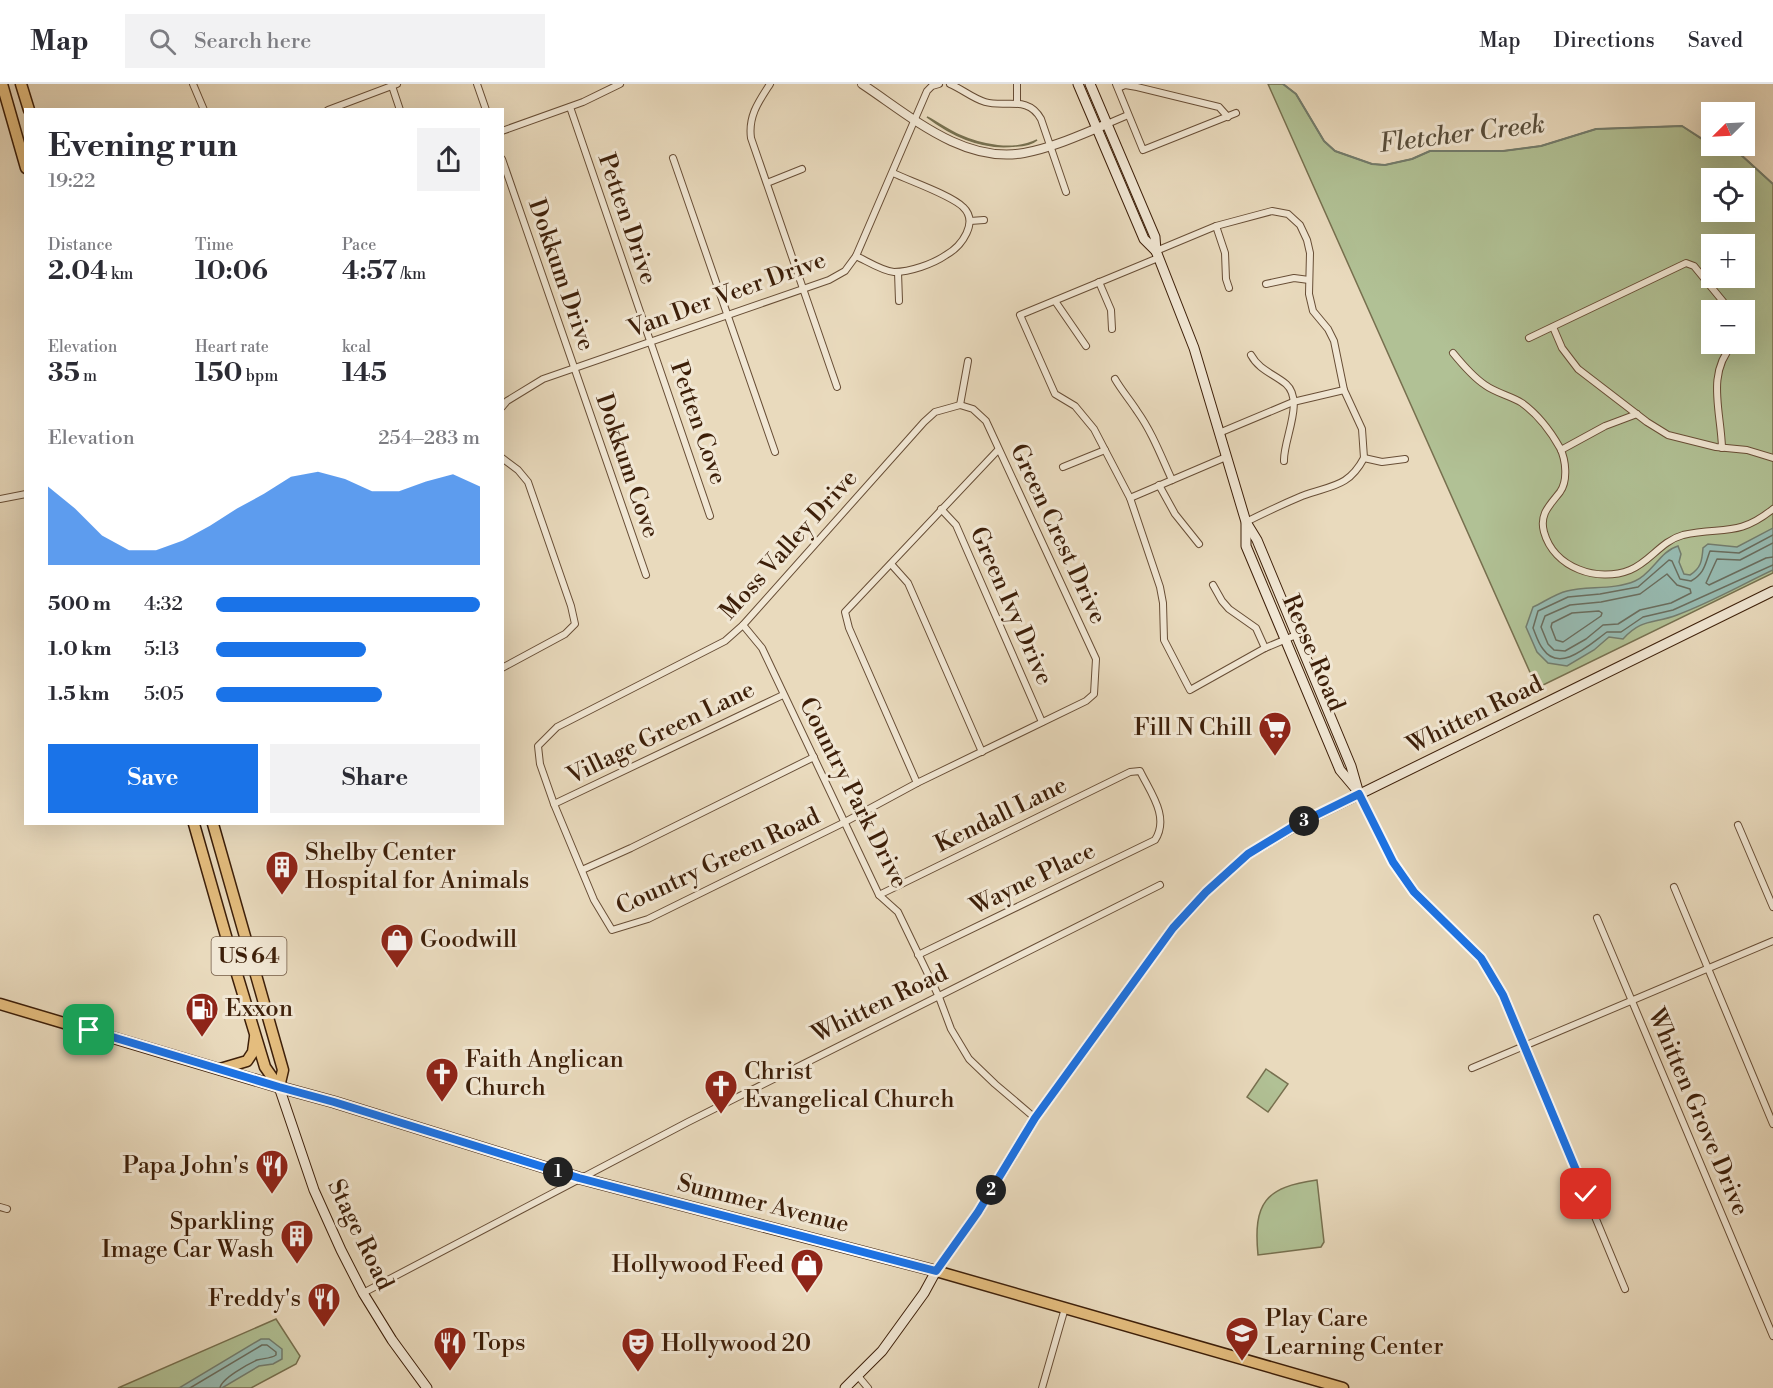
<!DOCTYPE html>
<html lang="en">
<head>
<meta charset="utf-8">
<style>
  body { margin:0; font-family:"Libre Bodoni",serif; background:#f2f2f3; color:#2b2b33; height:100vh; display:flex; flex-direction:column; font-size:22px; white-space:nowrap }
  * { box-sizing:border-box; margin:0 }
  p { font-size:20px; color:#7c7c81 }
  .icon { flex:none; width:33px; height:33px; fill:none; stroke:currentColor; stroke-width:2; stroke-linecap:round; stroke-linejoin:round }
  .map { position:relative; flex:1; overflow:hidden }
  .sheet { position:absolute; left:24px; top:24px; width:480px; height:717px; display:flex; flex-direction:column; background:#fff; border-radius:0px; box-shadow:0 6px 24px #0002 }
  .sheet>* { flex:none }
  .needle { width:39px; rotate:246deg }
  .controls { position:absolute; left:1701px; top:18px; display:grid; gap:12px }
  .controls a { display:grid; place-items:center; width:54px; height:54px; border-radius:0px; background:#fff; box-shadow:0 6px 24px #0002; font-size:30px }
  .pin { position:absolute; display:grid; place-items:center; width:51px; height:51px; color:#fff; margin:-26px; border-radius:12px; box-shadow:0 3px 9px #0006 }
  .km { position:absolute; width:30px; height:30px; margin:-15px; border-radius:50%; background:#222; color:#fff; font-size:16px; line-height:30px; text-align:center }
  .round { display:grid; place-items:center; flex:none; width:63px; height:63px; border-radius:0px; background:#f2f2f3 }
  .summary { display:flex; align-items:center; justify-content:space-between; height:102px; padding:0 24px }
  h1 { font-size:33px; font-weight:700; line-height:45px }
  .stats { display:grid; grid-template-columns:repeat(3,1fr); gap:9px; height:102px; padding:6px 24px }
  .stats div { display:grid; align-content:center }
  .stats b { font-size:26px; font-weight:700 }
  .stats small { font-size:16px; font-weight:400 }
  .stats p { font-size:16px }
  .chart { height:168px; padding:12px 24px }
  .chart p { display:flex; justify-content:space-between }
  .chart svg { width:100%; height:108px; margin-top:6px; fill:#1a73e8; opacity:.7 }
  .cta { display:flex; gap:12px; margin-top:auto; padding:12px 24px }
  .cta a { flex:1; height:69px; border-radius:0px; background:#1a73e8; color:#fff; font-size:24px; font-weight:700; line-height:69px; text-align:center }
  .cta a+a { background:#f2f2f3; color:#2b2b33 }
  ul { padding:0 24px; list-style:none; font-size:20px }
  li { display:grid; grid-template-columns:96px 72px 1fr; align-items:center; height:45px }
  li i { height:15px; border-radius:8px; background:#1a73e8 }
  header { display:flex; align-items:center; gap:36px; box-sizing:border-box; height:84px; padding:0 30px; background:#fff; border-bottom:2px solid #e1e1e2 }
  header strong { font-size:28px }
  nav { display:flex; gap:33px; margin-inline-start:auto; font-size:21px }
  .search { width:420px; height:54px; background:#f2f2f3; display:flex; align-items:center; gap:15px; box-sizing:border-box; padding:0 21px; border-radius:0px; color:#7c7c81; font-size:22px }
  .map>svg:first-child { display:block }
  .green { fill:#b1c195; stroke:#77704f; stroke-width:1.5; fill-rule:evenodd }
  .water { fill:#97bbb2; stroke:#737d6e; stroke-width:1.5 }
  .lines { fill:none; stroke-linecap:round; stroke-linejoin:round }
  .shore { stroke:#6a6d5e; stroke-width:1.5 }
  .stream { stroke:#737d6e; stroke-width:2 }
  .minor-casing { stroke:#684e36; stroke-width:8 }
  .tertiary-casing { stroke:#684e36; stroke-width:10 }
  .secondary-casing { stroke:#3d1f09; stroke-width:11 }
  .primary-casing { stroke:#3d1f09; stroke-width:13 }
  .minor { stroke:#f1e7d4; stroke-width:6 }
  .tertiary { stroke:#f1e7d4; stroke-width:8 }
  .secondary { stroke:#f1e7d4; stroke-width:9 }
  .primary { stroke:#e4bd7e; stroke-width:10 }
  .route-casing { stroke:#fff; stroke-width:12 }
  .route { stroke:#1a73e8; stroke-width:8 }
  .labels { text-anchor:middle; dominant-baseline:central; stroke-width:6; stroke-linejoin:round; paint-order:stroke }
  .shield { fill:#f1e7d4; stroke:#735b46; stroke-width:1.5 }
  .shield-label { font-size:22px; font-weight:bold; fill:#3d1f09 }
  .street-label { font-size:24px; fill:#3d1f09; stroke:#f1e7d4 }
  .poi-label { font-size:24px; fill:#3d1f09; stroke:#f1e7d4; text-anchor:start }
  .water-label { font-size:26px; font-style:italic; fill:#584e3c; stroke:#f1e7d4 }
</style>
</head>
<body>
<header>
<strong>Map</strong>
<div class="search"><svg class="icon" aria-label="search" viewBox="0 0 24 24"><circle cx="10" cy="10" r="6"/><path d="M15 15l6 6"/></svg>Search here</div>
<nav><a>Map</a><a>Directions</a><a>Saved</a></nav>
</header>
<div class="map">
<svg width="1773" height="1304" viewBox="0 0 1773 1304">
  <rect width="100%" height="100%" fill="#e9dabd"/>
  <filter id="stains"><feTurbulence type="fractalNoise" baseFrequency=".00333" numOctaves="4"/><feColorMatrix values="0 0 0 0 .2 0 0 0 0 .09 0 0 0 0 .02 0 0 0 .5 -.17"/></filter>
  <radialGradient id="worn" r=".72"><stop offset=".6" stop-color="#630" stop-opacity="0"/><stop offset="1" stop-color="#630" stop-opacity=".3"/></radialGradient>
  <g class="green">
    <path d="M1268 0H1283L1296 10 1324 57 1335 67 1372 80 1385 81 1412 75 1430 67H1503L1541 62 1596 45 1682 42 1712 62 1740 70 1773 100V489L1537 604ZM1712 94H1744V128H1712ZM1712 160H1744V194H1712ZM1712 226H1744V260H1712Z"/>
    <path d="M927 33C935 37 948 46 959 51 981 61 1014 68 1037 56 1031 61 1023 62 1015 62 982 66 952 52 927 33Z"/>
    <polygon points="1266,985 1288,1000 1268,1028 1247,1013"/>
    <path d="M1317 1096 1324 1158 1321 1163 1258 1171C1253 1119 1265 1103 1317 1096Z"/>
    <polygon points="276,1235 300,1272 296,1280 251,1304 118,1304"/>
  </g>
  <g class="water">
    <path d="M1773 444V486C1741 501 1710 519 1677 531 1654 540 1642 534 1623 555L1609 553 1594 566 1567 582 1548 579 1537 568 1526 543 1533 523C1544 518 1555 510 1567 507 1588 502 1614 506 1635 497 1652 490 1660 467 1678 462L1681 470 1679 478 1684 490 1690 491C1701 484 1702 477 1703 464L1708 460 1737 463Z"/>
    <polygon points="261,1255 269,1255 282,1265 282,1275 273,1280 259,1282 222,1304 179,1304"/>
  </g>
  <g class="lines">
    <g class="shore">
      <path d="M1773 451 1739 469 1710 467C1705 480 1705 489 1691 497L1680 495 1672 477 1669 476 1638 503 1600 510 1568 513 1538 527 1533 544C1536 551 1538 559 1543 565 1560 590 1590 560 1607 548H1621L1643 533 1673 526 1773 481"/>
      <polyline points="1773,459 1740,476 1717,475 1706,499 1709,501 1766,474 1773,473"/>
      <polygon points="1667,490 1677,501 1690,505 1691,509 1671,519 1640,526 1618,540 1603,541 1586,555 1565,567 1554,566 1548,560 1541,543 1545,532 1570,521 1601,518 1640,510"/>
      <polygon points="1599,527 1602,529 1601,532 1563,558 1556,556 1551,543 1552,539 1572,529"/>
      <path d="M190 1304 262 1261H267L276 1268V1271C270 1275 264 1274 257 1276 248 1280 221 1295 220 1304"/>
    </g>
    <g class="stream">
      <polyline points="1283,0 1296,10 1324,57 1335,67 1372,80 1385,81 1412,75 1430,67 1503,67 1541,62 1596,45 1682,42 1712,61"/>
      <polyline points="1714,62 1740,70 1773,100"/>
    </g>
    <g class="minor-casing">
      <g id="minor">
        <polyline points="193,0 204,26"/>
        <polyline points="477,0 486,26"/>
        <path d="M770 0C759 17 748 32 751 54L837 303"/>
        <path d="M950 0C962 5 972 14 985 18 1006 24 1028 11 1041 35L1066 108"/>
        <polyline points="1116,0 1143,66 1236,29"/>
        <polyline points="392,2 400,26"/>
        <polyline points="1118,4 1125,1 1137,3 1219,23 1228,33"/>
        <polyline points="1017,19 1017,0"/>
        <polyline points="570,23 710,432"/>
        <polyline points="328,26 397,0"/>
        <polyline points="1107,40 1128,31"/>
        <polyline points="502,47 583,18 620,0"/>
        <polyline points="673,74 775,368"/>
        <polyline points="502,75 646,491"/>
        <polyline points="767,99 802,85"/>
        <polyline points="970,137 984,136"/>
        <polyline points="1216,142 1225,169 1226,195 1229,204"/>
        <polyline points="1156,167 1216,142 1272,127 1288,130 1300,141 1307,156 1310,169 1309,210 1313,227 1328,245 1334,257 1344,306 1362,345 1364,374"/>
        <path d="M856 172C867 177 882 187 894 188 910 188 933 180 946 171 962 162 979 138 963 123 951 111 910 97 893 89"/>
        <polyline points="1158,174 1020,231 1055,310 1075,322 1094,345 1130,414 1160,503 1163,519 1164,556 1190,606 1265,564 1296,551"/>
        <polyline points="898,188 899,217"/>
        <polyline points="1099,198 1111,226 1112,245"/>
        <polyline points="1266,200 1294,194 1309,196"/>
        <polyline points="1055,217 1086,262"/>
        <polyline points="1553,243 1562,264 1578,285 1647,338 1668,351 1716,363 1747,366 1773,374"/>
        <polyline points="1529,254 1686,179 1694,182 1730,226"/>
        <path d="M1453 269C1462 280 1473 293 1485 301 1496 309 1511 312 1522 319 1537 330 1551 348 1560 364 1566 376 1568 397 1560 408 1550 421 1539 430 1544 448 1554 484 1598 499 1630 486 1650 478 1661 457 1683 451 1722 442 1737 454 1773 425"/>
        <path d="M1251 271C1259 286 1274 290 1286 300 1305 317 1283 356 1284 377"/>
        <path d="M1115 295C1122 307 1130 316 1137 327 1152 348 1161 372 1172 396"/>
        <polygon points="960,321 973,325 986,337 1096,575 1094,610 1086,617 917,699 843,739 648,835 612,846 594,816 554,720 540,680 538,662 557,643 725,557 743,541 924,338 935,328"/>
        <polyline points="960,321 968,277"/>
        <polyline points="502,323 507,317 543,295 829,196 845,187 856,172 927,7 932,2 939,0"/>
        <polyline points="1219,349 1293,318 1344,306"/>
        <path d="M1722 364C1721 327 1706 290 1733 260"/>
        <polyline points="1561,366 1605,342 1637,330"/>
        <polyline points="502,374 518,386 528,398 571,522 575,540 565,550 502,584"/>
        <polyline points="1364,374 1382,378 1405,375"/>
        <polyline points="1063,383 1105,366"/>
        <polyline points="1159,401 1175,430 1199,460"/>
        <polyline points="1130,414 1226,373"/>
        <polyline points="0,415 26,410"/>
        <polyline points="941,425 956,441 1042,638"/>
        <path d="M1246 438C1264 429 1283 420 1302 412 1331 401 1348 404 1364 374"/>
        <polyline points="891,480 908,499 982,668"/>
        <polyline points="1213,501 1222,517 1229,525 1256,544 1265,564"/>
        <polyline points="743,541 762,564 879,811 898,828 939,913 951,945 969,975 995,1000 1035,1034"/>
        <polyline points="917,699 849,544 845,528 998,366"/>
        <polyline points="1359,710 1393,778 1414,808 1481,874 1503,911 1625,1205"/>
        <polyline points="554,720 783,611"/>
        <polyline points="1738,741 1773,823"/>
        <polyline points="582,786 631,764 814,673"/>
        <polyline points="1674,803 1773,1040"/>
        <path d="M879 811 1130 688 1140 687C1150 708 1170 733 1155 756L918 871"/>
        <polyline points="1597,834 1773,1252"/>
        <polyline points="1472,984 1773,857"/>
        <polyline points="0,1123 7,1125"/>
        <polyline points="363,1209 688,1038 1160,801"/>
        <polyline points="858,1292 868,1304"/>
        <polyline points="1042,1304 1065,1224"/>
      </g>
    </g>
    <g class="tertiary-casing">
      <path id="tertiary" d="M862 0C909 31 963 80 1024 69 1052 64 1080 51 1107 40"/>
    </g>
    <g class="secondary-casing">
      <g id="secondary">
        <polyline points="1078,0 1144,155 1156,167"/>
        <polyline points="1090,0 1155,153 1156,167 1194,264 1246,438 1257,456 1351,682 1359,710"/>
        <polyline points="1246,440 1246,462 1340,686 1356,705"/>
        <polyline points="279,1003 314,1106 341,1166 363,1209 392,1256 427,1304"/>
        <polyline points="845,1304 882,1267 924,1209 936,1187 978,1128 1035,1034 1173,844 1206,808 1248,770 1297,741 1773,507"/>
      </g>
    </g>
    <g class="primary-casing">
      <g id="primary">
        <polyline points="2,0 26,84"/>
        <polyline points="21,0 29,26"/>
        <polyline points="194,740 236,887 265,983 279,1003"/>
        <polyline points="213,740 283,986 279,1003"/>
        <polyline points="0,920 279,1003 334,1018 579,1094 936,1187 1343,1304"/>
        <polyline points="220,985 247,977 253,968 255,953"/>
      </g>
    </g>
    <use href="#minor" class="minor"/>
    <use href="#tertiary" class="tertiary"/>
    <use href="#secondary" class="secondary"/>
    <use href="#primary" class="primary"/>
  </g>
  <g class="lines">
    <g class="route-casing">
      <polyline id="route" points="89,946 279,1003 334,1018 579,1094 936,1187 978,1128 1035,1034 1173,844 1206,808 1248,770 1294,742 1359,710 1393,778 1414,808 1481,874 1503,911 1586,1110"/>
    </g>
    <use href="#route" class="route"/>
  </g>
  <defs>
    <g id="supermarket-pin" transform="scale(1.725)"><path d="M0 17L-7.5 6A9.5 9.5 0 1 1 7.5 6Z" fill="#8f2418" stroke="#f1e7d4"/><path d="M-6-5.5h2.5l.6 2H6L4.5 2H-2.5L-4.4-4H-6ZM-1.5 3.2a1.3 1.3 0 1 0 .1 0ZM3 3.2a1.3 1.3 0 1 0 .1 0Z" fill="#fff"/></g>
    <g id="building-pin" transform="scale(1.725)"><path d="M0 17L-7.5 6A9.5 9.5 0 1 1 7.5 6Z" fill="#8f2418" stroke="#f1e7d4"/><path d="M-4-6H4V6H1V3H-1V6H-4ZM-2.5-4.3h1.7v1.8h-1.7ZM.8-4.3h1.7v1.8H.8ZM-2.5-1h1.7V.8h-1.7ZM.8-1h1.7V.8H.8Z" fill="#fff"/></g>
    <g id="shop-pin" transform="scale(1.725)"><path d="M0 17L-7.5 6A9.5 9.5 0 1 1 7.5 6Z" fill="#8f2418" stroke="#f1e7d4"/><path d="M-5-2.5h2.3a2.7 3.5 0 0 1 5.4 0H5L5.5 6h-11ZM-1.5-2.5h3a1.5 2.3 0 0 0-3 0Z" fill="#fff"/></g>
    <g id="fuel-pin" transform="scale(1.725)"><path d="M0 17L-7.5 6A9.5 9.5 0 1 1 7.5 6Z" fill="#8f2418" stroke="#f1e7d4"/><path d="M-5.5-6h7V0h2V4h1.3V-2.5L3-4.5l.8-.8L6-3V5H2.5V1h-1V6h-7ZM-4.2-4.7v3.2H.2V-4.7Z" fill="#fff"/></g>
    <g id="church-pin" transform="scale(1.725)"><path d="M0 17L-7.5 6A9.5 9.5 0 1 1 7.5 6Z" fill="#8f2418" stroke="#f1e7d4"/><path d="M-1.2-6h2.4v3.5h3.3v2.4h-3.3V6h-2.4V-.1h-3.3v-2.4h3.3Z" fill="#fff"/></g>
    <g id="restaurant-pin" transform="scale(1.725)"><path d="M0 17L-7.5 6A9.5 9.5 0 1 1 7.5 6Z" fill="#8f2418" stroke="#f1e7d4"/><path d="M-5-6h1v4h1v-4h1v4h1v-4h1v5L-1.5 .5V6h-2V.5L-5-1ZM5-6V6H3V1.5H1.5Q1.5-4 5-6Z" fill="#fff"/></g>
    <g id="school-pin" transform="scale(1.725)"><path d="M0 17L-7.5 6A9.5 9.5 0 1 1 7.5 6Z" fill="#8f2418" stroke="#f1e7d4"/><path d="M0-5L7-2L0 1L-7-2ZM-4 1L0 2.5L4 1V4Q0 6-4 4Z" fill="#fff"/></g>
    <g id="theatre-pin" transform="scale(1.725)"><path d="M0 17L-7.5 6A9.5 9.5 0 1 1 7.5 6Z" fill="#8f2418" stroke="#f1e7d4"/><path d="M-5-5.5Q0-4 5-5.5V0Q5 5 0 6Q-5 5-5 0ZM-3.3-2.5H-1v1.5H-3.3ZM1-2.5H3.3v1.5H1ZM-2.8 1Q0 5.5 2.8 1Z" fill="#fff"/></g>
  </defs>
  <g fill-rule="evenodd">
    <use href="#supermarket-pin" x="1275" y="644"/>
    <use href="#building-pin" x="282" y="783"/>
    <use href="#shop-pin" x="397" y="856"/>
    <use href="#fuel-pin" x="202" y="925"/>
    <use href="#church-pin" x="442" y="990"/>
    <use href="#church-pin" x="721" y="1002"/>
    <use href="#restaurant-pin" x="272" y="1082"/>
    <use href="#building-pin" x="297" y="1152"/>
    <use href="#shop-pin" x="807" y="1181"/>
    <use href="#restaurant-pin" x="324" y="1215"/>
    <use href="#school-pin" x="1242" y="1249"/>
    <use href="#restaurant-pin" x="450" y="1259"/>
    <use href="#theatre-pin" x="638" y="1260"/>
  </g>
  <g class="labels">
    <rect class="shield" x="211.5" y="853" width="75" height="38" rx="4.5"/>
    <g class="shield-label">
      <text x="249" y="872">US 64</text>
    </g>
    <g class="street-label">
      <text transform="translate(627 135) rotate(71)">Petten Drive</text>
      <text transform="translate(561 191) rotate(71)">Dokkum Drive</text>
      <text transform="translate(727 211) rotate(-20)">Van Der Veer Drive</text>
      <text transform="translate(698 339) rotate(71)">Petten Cove</text>
      <text transform="translate(627 382) rotate(71)">Dokkum Cove</text>
      <text transform="translate(1058 450) rotate(65)">Green Crest Drive</text>
      <text transform="translate(789 461) rotate(-48)">Moss Valley Drive</text>
      <text transform="translate(1011 522) rotate(66)">Green Ivy Drive</text>
      <text transform="translate(1313 569) rotate(67)">Reese Road</text>
      <text transform="translate(1475 631) rotate(-26)">Whitten Road</text>
      <text transform="translate(661 649) rotate(-26)">Village Green Lane</text>
      <text transform="translate(853 709) rotate(63)">Country Park Drive</text>
      <text transform="translate(1001 731) rotate(-26)">Kendall Lane</text>
      <text transform="translate(718 778) rotate(-25)">Country Green Road</text>
      <text transform="translate(1033 795) rotate(-26)">Wayne Place</text>
      <text transform="translate(880 920) rotate(-26)">Whitten Road</text>
      <text transform="translate(1698 1028) rotate(67)">Whitten Grove Drive</text>
      <text transform="translate(763 1120) rotate(14)">Summer Avenue</text>
      <text transform="translate(360 1151) rotate(64)">Stage Road</text>
    </g>
    <g class="poi-label">
      <text x="1252" y="644" text-anchor="end">Fill N Chill</text>
      <text x="305" y="769">Shelby Center<tspan x="305" dy="28">Hospital for Animals</tspan></text>
      <text x="420" y="856">Goodwill</text>
      <text x="225" y="925">Exxon</text>
      <text x="465" y="976">Faith Anglican<tspan x="465" dy="28">Church</tspan></text>
      <text x="744" y="988">Christ<tspan x="744" dy="28">Evangelical Church</tspan></text>
      <text x="249" y="1082" text-anchor="end">Papa John's</text>
      <text x="274" y="1138" text-anchor="end">Sparkling<tspan x="274" dy="28">Image Car Wash</tspan></text>
      <text x="784" y="1181" text-anchor="end">Hollywood Feed</text>
      <text x="301" y="1215" text-anchor="end">Freddy's</text>
      <text x="1265" y="1235">Play Care<tspan x="1265" dy="28">Learning Center</tspan></text>
      <text x="473" y="1259">Tops</text>
      <text x="661" y="1260">Hollywood 20</text>
    </g>
    <g class="water-label">
      <text transform="translate(1462 50) rotate(-7)">Fletcher Creek</text>
    </g>
  </g>
  <rect width="100%" height="100%" filter="url(#stains)"/>
  <rect width="100%" height="100%" fill="url(#worn)"/>
</svg>
<div class="controls">
<a><svg class="needle" viewBox="-14 -14 28 28"><path d="M0-13l5 13h-10z" fill="#e53935"/><path d="M0 13l5-13h-10z" fill="#7c7c81"/></svg></a>
<a><svg class="icon" aria-label="locate" viewBox="0 0 24 24"><circle cx="12" cy="12" r="6"/><path d="M12 2v4M12 18v4M2 12h4M18 12h4"/></svg></a>
<a>+</a>
<a>−</a>
</div>
<div class="pin" style="left:89px;top:946px;background:#1e9e55"><svg class="icon" aria-label="arrive" viewBox="0 0 24 24"><path d="M6 21V4h12l-3 4 3 4H6"/></svg></div>
<div class="pin" style="left:1586px;top:1110px;background:#d93025"><svg class="icon" aria-label="check" viewBox="0 0 24 24"><path d="M5 12l5 5 9-10"/></svg></div>
<b class="km" style="left:558px;top:1088px">1</b>
<b class="km" style="left:991px;top:1106px">2</b>
<b class="km" style="left:1304px;top:737px">3</b>
<section class="sheet">
<div class="summary"><div><h1>Evening run</h1><p>19:22</p></div><a class="round"><svg class="icon" aria-label="share" viewBox="0 0 24 24"><path d="M12 15V3M7 8l5-5 5 5M5 13v7h14v-7"/></svg></a></div>
<div class="stats">
<div><p>Distance</p><b>2.04<small> km</small></b></div>
<div><p>Time</p><b>10:06</b></div>
<div><p>Pace</p><b>4:57<small> /km</small></b></div>
</div>
<div class="stats">
<div><p>Elevation</p><b>35<small> m</small></b></div>
<div><p>Heart rate</p><b>150<small> bpm</small></b></div>
<div><p>kcal</p><b>145</b></div>
</div>
<div class="chart"><p><span>Elevation</span>254–283 m</p>
<svg viewBox="0 0 160 44" preserveAspectRatio="none"><path d="M0 44V12L10 21L20 32L30 38L40 38L50 34L60 28L70 21L80 15L90 8L100 6L110 9L120 14L130 14L140 10L150 7L160 12V44z"/></svg>
</div>
<ul>
<li><b>500 m</b>4:32<i style="width:100%"></i></li>
<li><b>1.0 km</b>5:13<i style="width:57%"></i></li>
<li><b>1.5 km</b>5:05<i style="width:63%"></i></li>
</ul>
<div class="cta"><a>Save</a><a>Share</a></div>
</section>
</div>
</body>
</html>
